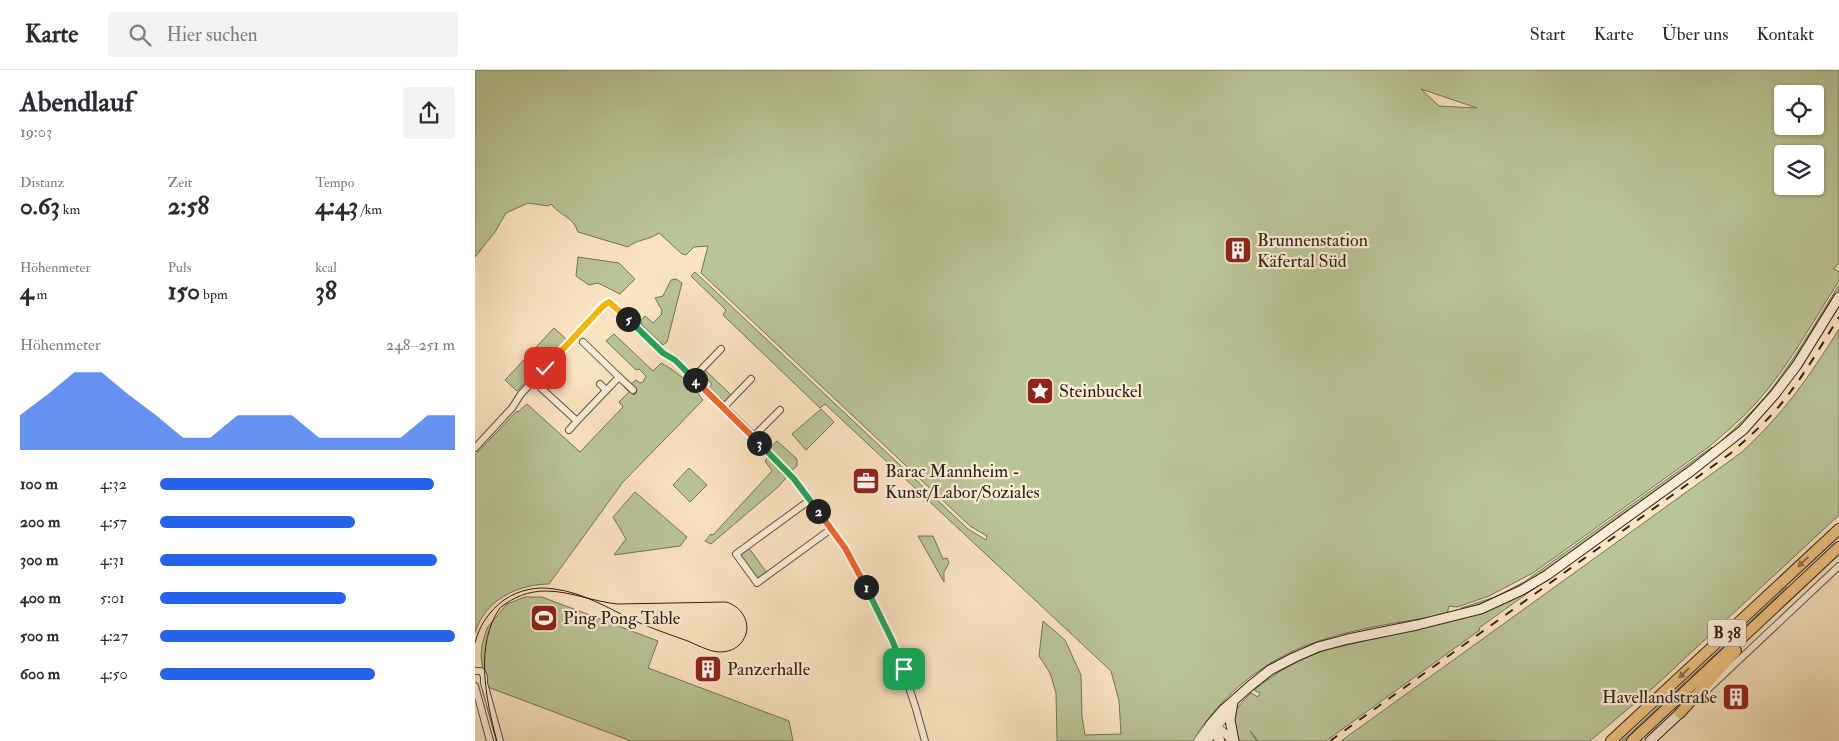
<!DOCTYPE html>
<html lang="de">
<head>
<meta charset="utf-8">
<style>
  body { margin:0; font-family:"IM FELL Double Pica",serif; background:#f2f2f3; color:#2b2b33; height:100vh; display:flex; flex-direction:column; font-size:19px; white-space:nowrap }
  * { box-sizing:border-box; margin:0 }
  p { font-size:16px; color:#7c7c81 }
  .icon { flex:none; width:28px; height:28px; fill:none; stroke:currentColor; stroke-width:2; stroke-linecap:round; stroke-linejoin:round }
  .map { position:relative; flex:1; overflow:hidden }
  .drawer { display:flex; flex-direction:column; background:#fff; width:475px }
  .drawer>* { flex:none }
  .tools { position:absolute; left:1299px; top:15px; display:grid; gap:10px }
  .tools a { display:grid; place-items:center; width:50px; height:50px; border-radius:5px; background:#fff; box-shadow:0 1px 4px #0004; font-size:25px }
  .pin { position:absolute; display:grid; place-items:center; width:42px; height:42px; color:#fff; margin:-21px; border-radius:10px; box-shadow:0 2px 8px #0006 }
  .km { position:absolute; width:25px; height:25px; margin:-12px; border-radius:50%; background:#222; color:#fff; font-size:14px; line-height:25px; text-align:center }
  .round { display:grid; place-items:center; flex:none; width:52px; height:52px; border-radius:5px; background:#f2f2f3 }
  .overview { display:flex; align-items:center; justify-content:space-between; height:85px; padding:0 20px }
  h1 { font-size:28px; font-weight:800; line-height:38px }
  .metrics { display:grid; grid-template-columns:repeat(3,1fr); gap:8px; height:85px; padding:5px 20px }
  .metrics div { display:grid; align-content:center }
  .metrics b { font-size:25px; font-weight:800 }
  .metrics small { font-size:14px; font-weight:400 }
  .metrics p { font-size:14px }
  .chart { height:140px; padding:10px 20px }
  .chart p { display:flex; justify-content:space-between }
  .chart svg { width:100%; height:90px; margin-top:5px; fill:#2563eb; opacity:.7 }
  ul { padding:0 20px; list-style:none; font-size:16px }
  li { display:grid; grid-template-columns:80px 60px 1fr; align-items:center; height:38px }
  li i { height:12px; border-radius:6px; background:#2563eb }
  header { display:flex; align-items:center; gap:30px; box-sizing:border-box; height:70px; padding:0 25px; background:#fff; border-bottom:1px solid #e1e1e2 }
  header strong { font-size:24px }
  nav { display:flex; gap:28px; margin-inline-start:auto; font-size:18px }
  .search { width:350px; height:45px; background:#f2f2f3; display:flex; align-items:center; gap:12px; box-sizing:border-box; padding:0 18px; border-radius:5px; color:#7c7c81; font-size:19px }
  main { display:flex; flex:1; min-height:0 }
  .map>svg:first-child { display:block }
  .green { fill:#bac597; stroke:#747358; fill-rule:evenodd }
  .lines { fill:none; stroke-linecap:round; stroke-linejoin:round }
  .minor-casing { stroke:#615243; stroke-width:8 }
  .tertiary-casing { stroke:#615243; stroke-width:9 }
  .secondary-casing { stroke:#2e2119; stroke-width:11 }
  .trunk-casing { stroke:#2e2119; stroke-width:12 }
  .minor { stroke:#fcedd7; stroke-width:6 }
  .tertiary { stroke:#fcedd7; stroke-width:8 }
  .secondary { stroke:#fcedd7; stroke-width:9 }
  .trunk { stroke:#eec280; stroke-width:10 }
  .tram { stroke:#2e2119; stroke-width:1 }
  .rail { stroke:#2e2119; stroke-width:2; stroke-dasharray:9 9; stroke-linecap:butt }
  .oneway { fill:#8e724c }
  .split-1-casing { stroke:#fff; stroke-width:10 }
  .split-2-casing { stroke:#fff; stroke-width:10 }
  .split-3-casing { stroke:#fff; stroke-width:10 }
  .split-4-casing { stroke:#fff; stroke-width:10 }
  .split-5-casing { stroke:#fff; stroke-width:10 }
  .split-6-casing { stroke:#fff; stroke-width:10 }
  .split-7-casing { stroke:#fff; stroke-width:10 }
  .split-1 { stroke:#22a559; stroke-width:6 }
  .split-2 { stroke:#f0652b; stroke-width:6 }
  .split-3 { stroke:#22a559; stroke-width:6 }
  .split-4 { stroke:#f0652b; stroke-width:6 }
  .split-5 { stroke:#22a559; stroke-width:6 }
  .split-6 { stroke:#f5b400; stroke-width:6 }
  .split-7 { stroke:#f5b400; stroke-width:6 }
  .labels { text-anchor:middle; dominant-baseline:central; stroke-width:4.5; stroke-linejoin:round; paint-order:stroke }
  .shield { fill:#fcedd7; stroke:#6c5e52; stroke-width:1 }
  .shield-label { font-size:16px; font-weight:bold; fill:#2e2119 }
  .poi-label { font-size:18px; fill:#2e2119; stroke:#fcedd7; text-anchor:start }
</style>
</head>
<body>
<header>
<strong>Karte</strong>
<div class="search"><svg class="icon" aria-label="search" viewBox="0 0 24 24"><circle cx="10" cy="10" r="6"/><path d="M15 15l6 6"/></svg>Hier suchen</div>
<nav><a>Start</a><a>Karte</a><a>Über uns</a><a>Kontakt</a></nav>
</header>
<main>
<section class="drawer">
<div class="overview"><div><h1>Abendlauf</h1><p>19:03</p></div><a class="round"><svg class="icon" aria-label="share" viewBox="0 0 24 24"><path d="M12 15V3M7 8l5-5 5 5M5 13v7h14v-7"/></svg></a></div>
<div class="metrics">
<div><p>Distanz</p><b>0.63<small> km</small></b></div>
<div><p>Zeit</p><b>2:58</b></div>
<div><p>Tempo</p><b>4:43<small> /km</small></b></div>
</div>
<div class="metrics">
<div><p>Höhenmeter</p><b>4<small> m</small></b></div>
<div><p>Puls</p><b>150<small> bpm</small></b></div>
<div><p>kcal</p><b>38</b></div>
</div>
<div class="chart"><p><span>Höhenmeter</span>248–251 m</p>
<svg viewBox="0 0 160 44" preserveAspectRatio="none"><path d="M0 44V27L10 17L20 6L30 6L40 17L50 27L60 38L70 38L80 27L90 27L100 27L110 38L120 38L130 38L140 38L150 27L160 27V44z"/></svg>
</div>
<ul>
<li><b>100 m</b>4:32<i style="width:93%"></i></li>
<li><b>200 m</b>4:57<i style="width:66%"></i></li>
<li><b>300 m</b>4:31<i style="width:94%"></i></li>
<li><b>400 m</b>5:01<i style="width:63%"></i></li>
<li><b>500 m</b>4:27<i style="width:100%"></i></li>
<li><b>600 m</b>4:50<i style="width:73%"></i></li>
</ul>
</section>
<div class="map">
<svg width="1364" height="671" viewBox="0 0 1364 671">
  <rect width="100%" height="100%" fill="#fbe4c1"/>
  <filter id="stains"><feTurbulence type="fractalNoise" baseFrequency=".004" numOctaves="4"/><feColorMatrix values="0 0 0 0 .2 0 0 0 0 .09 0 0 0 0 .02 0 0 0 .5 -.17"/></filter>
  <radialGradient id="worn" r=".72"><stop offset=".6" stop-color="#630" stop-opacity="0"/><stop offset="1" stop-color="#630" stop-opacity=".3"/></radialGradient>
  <g class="green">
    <path d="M0 0H1364V192L1359 199 1364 202V211C1338 251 1314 296 1282 332 1268 348 1251 362 1235 376L1058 503 1014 526 982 537 974 536 972 544C925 553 875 558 830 576 784 594 743 629 718 671H582L581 623 575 603 564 586 568 551 590 570 606 605 607 646 610 665 646 664 644 631 636 601 350 334 345 338 248 245 251 240 216 206 220 202 493 459 511 470 512 466 495 456 226 203 233 176 219 177 211 185 207 184 184 163C175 170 162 169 153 177L103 162C98 146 86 147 76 134L73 136 53 133 31 143 20 162 0 187ZM946 19 1002 38 964 36ZM1308 24H1340V56H1308ZM1308 84H1340V116H1308Z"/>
    <polygon points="103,187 144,193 160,209 145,224 123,213 114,215 101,206"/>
    <polygon points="201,209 207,213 192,272 188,275 166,254 166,250 170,246 178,253 186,245 187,240 180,228 188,226 196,210"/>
    <path d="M1364 215V221L1309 306 1275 347 1249 372 1246 371C1261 357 1276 343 1290 327 1318 293 1340 253 1364 215Z"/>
    <polygon points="79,258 91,269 42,321 30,310"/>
    <path d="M1364 259V445L1179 617 1115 671H866L1267 382C1309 343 1334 307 1364 259Z"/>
    <path d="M139 264 178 301 186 293C202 301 217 315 228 330L148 412 74 514C42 514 9 531 0 563V385L42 341 43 342 52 334 105 382 148 337 144 332 154 322 149 317 159 325 162 322 155 315 161 310 165 313 168 312 171 306 164 299 161 300 131 271Z"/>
    <polygon points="229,299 257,326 251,331 246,331 234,318 237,314 229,306 224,310 223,307"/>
    <polygon points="346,339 359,352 331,380 317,364"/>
    <polygon points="302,371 322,389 322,396 316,401 294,378"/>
    <path d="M1237 377 1238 381 1148 446H1144L1137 454C1088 489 1045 523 987 540L986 538 1020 527 1049 512Z"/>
    <polygon points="292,388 311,408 303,417 236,474 230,471 236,464 238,465 297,401 290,391"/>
    <polygon points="214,398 232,415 215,432 198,415"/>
    <polygon points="160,422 212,467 205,476 139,485 151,469 138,447"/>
    <polygon points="443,466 458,466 468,489 472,488 474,493 469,502 469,512"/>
    <polygon points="274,478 292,503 284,508 282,508 266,486 266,484"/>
    <path d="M1099 490 1004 558 1005 560 851 671H783L775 661 782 671H765C752 650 760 638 776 623L783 627 785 623 779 620C801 602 824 589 851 580L994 546Z"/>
    <polygon points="1312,517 1313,518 1149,671 1147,671"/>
    <polygon points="50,527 67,527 183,571 173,598 314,651 318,671 156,671 10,616 6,586 7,575 12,558 32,534"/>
  </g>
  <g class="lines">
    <g class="minor-casing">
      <g id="minor">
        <polyline points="144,307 158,320"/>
        <polyline points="218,308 246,279"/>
        <polyline points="125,314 131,320"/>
        <polyline points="66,318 102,351 144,307 108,272"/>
        <polyline points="248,338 276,309"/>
        <polyline points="94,360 102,351"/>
        <polyline points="278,367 305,340"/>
        <path d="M0 378 37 338 46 324 129 235 134 232 188 283 200 289C239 329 282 366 318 408 383 484 425 574 450 671"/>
        <polyline points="335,430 261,484 282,513 356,459"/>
        <polyline points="0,601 6,601 9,606 9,613 25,671"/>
        <polyline points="0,616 15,671"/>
        <polyline points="1231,621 1364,496"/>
      </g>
    </g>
    <g class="tertiary-casing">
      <g id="tertiary">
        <polyline points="723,671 735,655 747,661 759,671"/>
        <polyline points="732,671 756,638"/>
      </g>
    </g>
    <g class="secondary-casing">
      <g id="secondary">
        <polyline points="758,632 755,650 759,671"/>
        <polyline points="745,671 735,655 749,639 775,616 795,600 818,588 843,577 873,569 942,555 1006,539 1047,520 1072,505 1216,401 1268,360 1300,324 1322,295 1364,227"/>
        <polyline points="1175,671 1205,643"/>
      </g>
    </g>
    <g class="trunk-casing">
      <g id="trunk">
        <polyline points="1205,643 1261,581"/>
        <polyline points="1136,671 1364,459"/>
        <polyline points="1157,671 1364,477"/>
      </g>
    </g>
    <use href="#minor" class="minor"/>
    <use href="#tertiary" class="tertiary"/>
    <use href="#secondary" class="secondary"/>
    <use href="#trunk" class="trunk"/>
    <path class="tram" d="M0 573C4 556 14 541 29 530 43 520 62 516 79 519 107 522 135 539 160 551 176 558 193 564 210 570 221 574 234 582 245 582 253 582 261 579 266 573 279 558 269 537 251 532L143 534C119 532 95 521 71 521 54 521 38 527 25 538 0 573 10 628 22 671"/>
    <path class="rail" d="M855 671 1256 383C1274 367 1291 352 1306 334 1328 307 1346 276 1364 247"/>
  </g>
  <defs><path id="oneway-solid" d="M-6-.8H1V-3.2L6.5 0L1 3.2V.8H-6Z" transform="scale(1.25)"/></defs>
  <g class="oneway">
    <use href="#oneway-solid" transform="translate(1328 492) rotate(137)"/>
    <use href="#oneway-solid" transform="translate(1209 603) rotate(137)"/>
  </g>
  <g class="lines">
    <g class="split-1-casing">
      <polyline id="split-1" points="391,517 417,570 429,599"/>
    </g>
    <g class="split-2-casing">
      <polyline id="split-2" points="343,441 370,478 391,517"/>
    </g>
    <g class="split-3-casing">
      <polyline id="split-3" points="284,373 319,409 343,441"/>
    </g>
    <g class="split-4-casing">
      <polyline id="split-4" points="220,310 284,373"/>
    </g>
    <g class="split-5-casing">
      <polyline id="split-5" points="153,249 188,283 200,290 220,310"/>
    </g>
    <g class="split-6-casing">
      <polyline id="split-6" points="89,278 129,235 134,232 153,249"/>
    </g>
    <g class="split-7-casing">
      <polyline id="split-7" points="70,298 89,278"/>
    </g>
    <use href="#split-1" class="split-1"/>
    <use href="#split-2" class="split-2"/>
    <use href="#split-3" class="split-3"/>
    <use href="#split-4" class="split-4"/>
    <use href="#split-5" class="split-5"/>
    <use href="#split-6" class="split-6"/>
    <use href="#split-7" class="split-7"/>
  </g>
  <defs>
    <g id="building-square" transform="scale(1.4375)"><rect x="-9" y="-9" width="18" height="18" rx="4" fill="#8f2418" stroke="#fcedd7"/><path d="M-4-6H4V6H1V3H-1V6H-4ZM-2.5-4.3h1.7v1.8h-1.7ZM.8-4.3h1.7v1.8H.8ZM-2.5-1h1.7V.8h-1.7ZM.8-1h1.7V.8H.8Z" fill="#fff"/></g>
    <g id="sight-square" transform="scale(1.4375)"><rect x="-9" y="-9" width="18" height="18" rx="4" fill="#8f2418" stroke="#fcedd7"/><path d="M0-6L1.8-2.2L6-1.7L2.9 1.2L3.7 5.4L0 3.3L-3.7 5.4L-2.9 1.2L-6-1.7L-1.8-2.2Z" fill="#fff"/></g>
    <g id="office-square" transform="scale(1.4375)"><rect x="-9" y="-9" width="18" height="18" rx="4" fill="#8f2418" stroke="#fcedd7"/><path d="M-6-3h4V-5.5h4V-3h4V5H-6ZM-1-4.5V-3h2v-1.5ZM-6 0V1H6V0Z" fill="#fff"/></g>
    <g id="stadium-square" transform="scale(1.4375)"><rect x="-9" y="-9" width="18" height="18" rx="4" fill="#8f2418" stroke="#fcedd7"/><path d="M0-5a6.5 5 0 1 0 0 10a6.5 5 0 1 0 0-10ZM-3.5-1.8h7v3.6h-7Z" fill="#fff"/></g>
  </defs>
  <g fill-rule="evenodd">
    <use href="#building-square" x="763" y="180"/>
    <use href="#sight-square" x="565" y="321"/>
    <use href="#office-square" x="391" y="411"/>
    <use href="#stadium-square" x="69" y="548"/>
    <use href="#building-square" x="233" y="599"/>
    <use href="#building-square" x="1261" y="627"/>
  </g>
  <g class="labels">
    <rect class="shield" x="1233" y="549.5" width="38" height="27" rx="4"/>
    <g class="shield-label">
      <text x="1252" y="563">B 38</text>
    </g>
    <g class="poi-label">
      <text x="782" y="170">Brunnenstation<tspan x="782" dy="21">Käfertal Süd</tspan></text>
      <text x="584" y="321">Steinbuckel</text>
      <text x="410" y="401">Barac Mannheim -<tspan x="410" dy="21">Kunst/Labor/Soziales</tspan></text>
      <text x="88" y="548">Ping Pong Table</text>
      <text x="252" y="599">Panzerhalle</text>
      <text x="1242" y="627" text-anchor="end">Havellandstraße</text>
    </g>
  </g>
  <rect width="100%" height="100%" filter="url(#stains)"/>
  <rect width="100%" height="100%" fill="url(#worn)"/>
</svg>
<div class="tools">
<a><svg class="icon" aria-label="locate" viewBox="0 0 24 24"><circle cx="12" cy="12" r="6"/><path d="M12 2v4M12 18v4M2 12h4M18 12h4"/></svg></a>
<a><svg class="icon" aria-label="layers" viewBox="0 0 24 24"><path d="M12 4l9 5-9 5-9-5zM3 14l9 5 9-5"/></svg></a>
</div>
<div class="pin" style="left:429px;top:599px;background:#1e9e55"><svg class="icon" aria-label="arrive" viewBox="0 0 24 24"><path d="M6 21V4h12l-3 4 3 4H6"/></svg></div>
<div class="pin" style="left:70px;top:298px;background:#d93025"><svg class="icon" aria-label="check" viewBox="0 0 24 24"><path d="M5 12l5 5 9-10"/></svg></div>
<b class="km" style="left:391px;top:517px">1</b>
<b class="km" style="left:343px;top:441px">2</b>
<b class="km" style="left:284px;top:373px">3</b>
<b class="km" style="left:220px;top:310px">4</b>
<b class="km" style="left:153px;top:249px">5</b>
</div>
</main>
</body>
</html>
